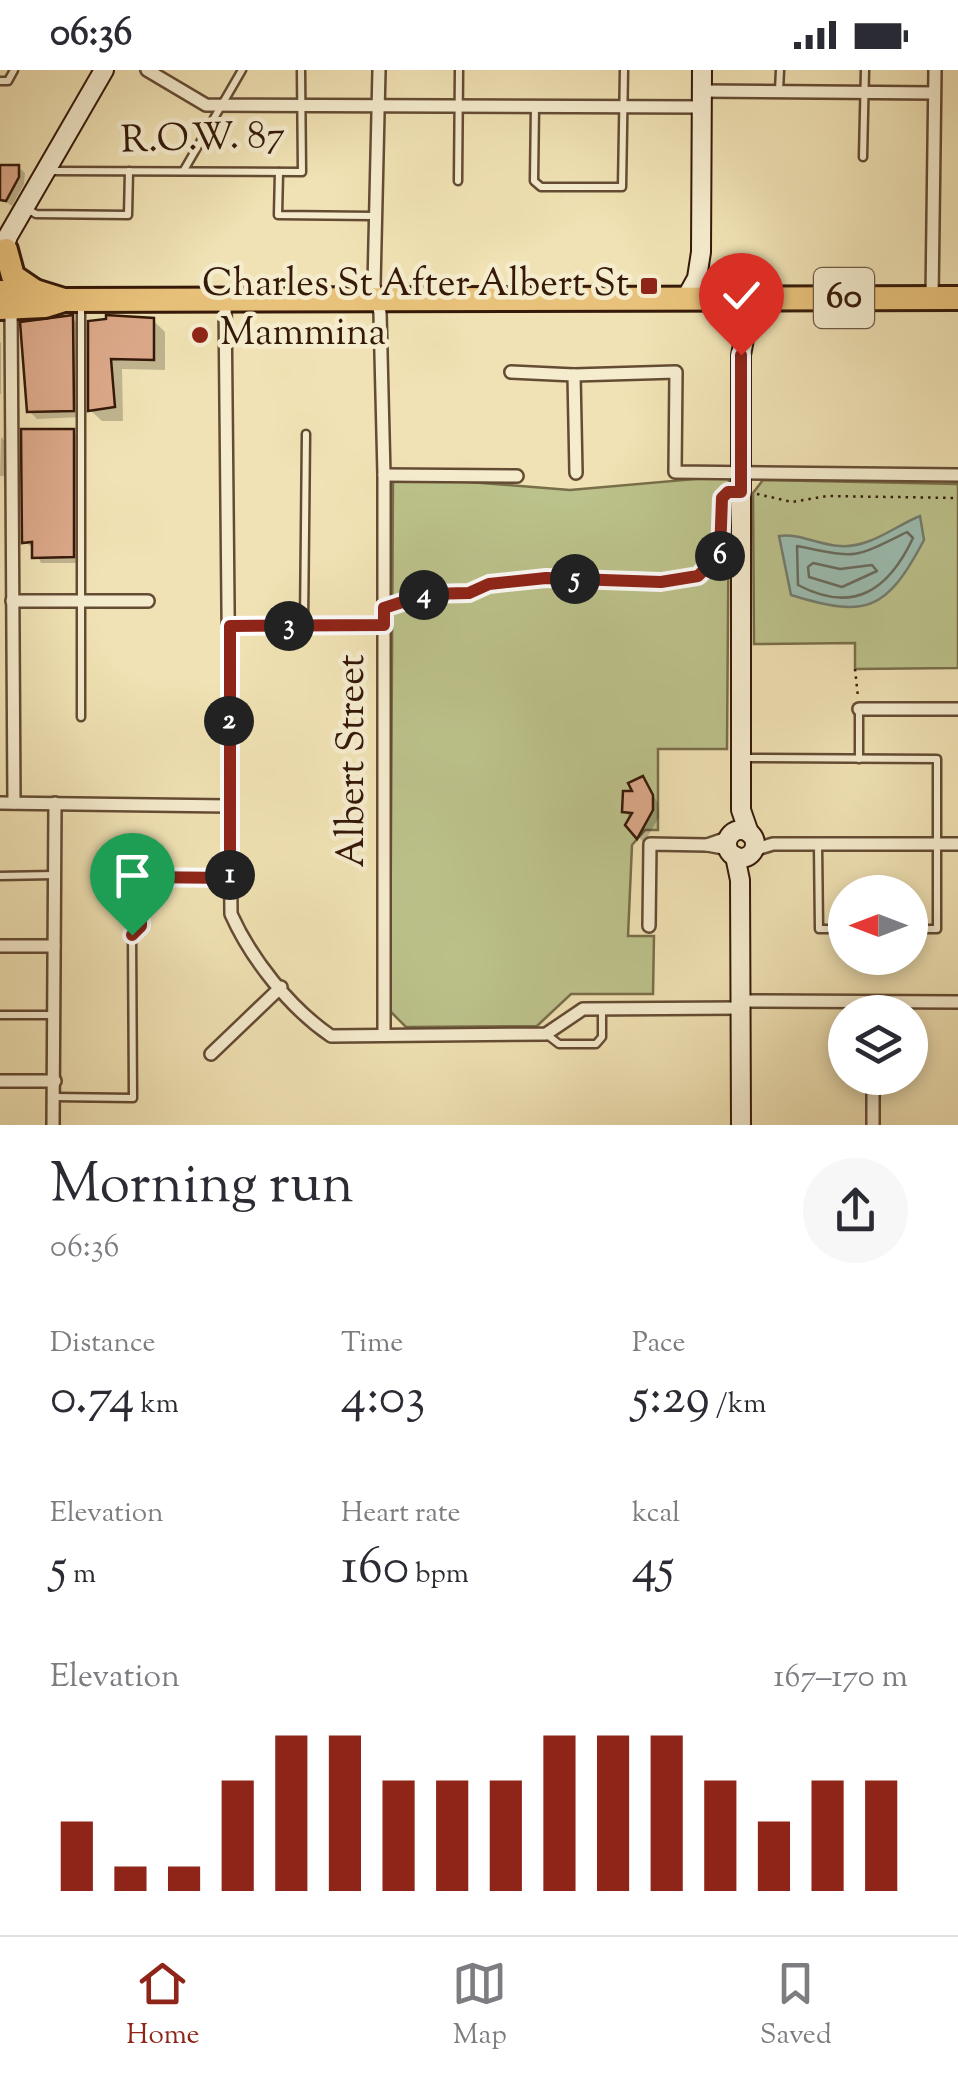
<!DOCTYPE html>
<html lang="en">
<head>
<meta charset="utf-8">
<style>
  body { margin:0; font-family:"Sorts Mill Goudy",serif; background:#f7f7f7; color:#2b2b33; height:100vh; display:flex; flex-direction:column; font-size:38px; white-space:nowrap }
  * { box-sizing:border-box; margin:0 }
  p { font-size:32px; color:#7c7c81 }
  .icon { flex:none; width:55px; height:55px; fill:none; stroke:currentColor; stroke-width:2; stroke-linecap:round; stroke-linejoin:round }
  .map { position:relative; height:1055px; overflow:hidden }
  .side { display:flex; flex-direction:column; background:#fff; flex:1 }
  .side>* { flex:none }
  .needle { width:65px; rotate:270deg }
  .controls { position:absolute; left:828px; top:805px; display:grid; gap:20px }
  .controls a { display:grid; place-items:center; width:100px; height:100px; border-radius:50%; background:#fff; box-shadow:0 5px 15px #0003; font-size:50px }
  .pin { position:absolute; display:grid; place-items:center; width:85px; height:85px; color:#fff; margin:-102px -42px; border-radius:50% 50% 50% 0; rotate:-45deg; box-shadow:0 0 10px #0007 }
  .pin .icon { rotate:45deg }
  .km { position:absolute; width:50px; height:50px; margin:-25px; border-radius:50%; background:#222; color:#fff; font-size:28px; line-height:50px; text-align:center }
  .round { display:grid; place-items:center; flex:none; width:105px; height:105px; border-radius:52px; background:#f7f7f7 }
  .summary { display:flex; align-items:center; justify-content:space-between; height:170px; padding:0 50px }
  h1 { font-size:55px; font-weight:600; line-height:75px }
  .metrics { display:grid; grid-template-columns:repeat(3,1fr); gap:15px; height:170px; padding:10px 50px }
  .metrics div { display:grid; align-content:center }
  .metrics b { font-size:50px; font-weight:600 }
  .metrics small { font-size:28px; font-weight:400 }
  .metrics p { font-size:28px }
  .chart { height:280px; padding:20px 50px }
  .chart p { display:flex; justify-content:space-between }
  .chart svg { width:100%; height:180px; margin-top:10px; stroke:#8f2418; stroke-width:6 }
  .status { display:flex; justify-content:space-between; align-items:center; height:70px; padding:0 50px; background:#fff; direction:ltr }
  .status svg { height:28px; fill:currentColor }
  .tabs { display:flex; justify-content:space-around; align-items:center; height:140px; border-top:2px solid #e1e1e2; background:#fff; font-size:28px; color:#7c7c81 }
  .tabs a { display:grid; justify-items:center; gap:5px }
  .tabs .selected { color:#8f2418 }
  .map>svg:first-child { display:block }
  .green { fill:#bcc28b; stroke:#786e4a; stroke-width:2.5 }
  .water { fill:#9bbdb2; stroke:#727b6e; stroke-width:2.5 }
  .shadow { fill:#0003 }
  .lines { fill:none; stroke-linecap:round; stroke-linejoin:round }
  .shore { stroke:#686b5e; stroke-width:2.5 }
  .building { fill:#dca98a; stroke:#351909; stroke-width:2.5 }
  .lane-casing { stroke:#644b34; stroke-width:11 }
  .street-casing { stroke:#644b34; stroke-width:16 }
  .secondary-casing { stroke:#351909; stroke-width:22 }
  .highway-casing { stroke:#351909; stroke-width:28 }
  .path { stroke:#351909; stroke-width:2.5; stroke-dasharray:2.5 5; stroke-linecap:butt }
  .lane { stroke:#f5ecce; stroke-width:6 }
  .street { stroke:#f5ecce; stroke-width:11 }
  .secondary { stroke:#f5ecce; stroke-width:18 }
  .highway { stroke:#e8c17a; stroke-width:22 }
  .route-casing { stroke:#fff; stroke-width:20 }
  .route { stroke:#8f2418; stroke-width:12 }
  .poi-dot { fill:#8f2418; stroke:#f5ecce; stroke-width:4 }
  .labels { text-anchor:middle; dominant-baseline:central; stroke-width:9; stroke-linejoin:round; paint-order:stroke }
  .shield { fill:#f5ecce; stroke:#6f5844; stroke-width:2.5 }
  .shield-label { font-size:35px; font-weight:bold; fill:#351909 }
  .street-label { font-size:38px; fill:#351909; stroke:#f5ecce }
  .poi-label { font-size:38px; fill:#351909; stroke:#f5ecce; text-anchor:end }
</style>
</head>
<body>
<div class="status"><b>06:36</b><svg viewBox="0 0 49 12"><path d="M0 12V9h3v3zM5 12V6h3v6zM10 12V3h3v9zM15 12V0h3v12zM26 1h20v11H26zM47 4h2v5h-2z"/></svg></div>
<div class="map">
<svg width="958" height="1055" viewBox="0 0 958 1055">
  <rect width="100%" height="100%" fill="#f0e2b4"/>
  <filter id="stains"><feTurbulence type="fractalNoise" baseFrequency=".002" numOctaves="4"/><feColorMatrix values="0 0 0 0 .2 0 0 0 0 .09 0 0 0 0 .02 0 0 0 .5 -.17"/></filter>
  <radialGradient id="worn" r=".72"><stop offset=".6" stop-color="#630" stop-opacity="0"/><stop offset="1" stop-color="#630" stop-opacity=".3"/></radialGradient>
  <g class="green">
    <polygon points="393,406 570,420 729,406 727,679 658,679 658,760 645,760 632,775 628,866 654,866 653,924 571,924 537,956 406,957 390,941"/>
    <polygon points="763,410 958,414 958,598 855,599 855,573 754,574 753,423"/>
  </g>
  <path class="water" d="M920 446 924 470C886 542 866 548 791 525L779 466C801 463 817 475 840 476 870 478 893 457 920 446Z"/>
  <g class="shadow">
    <polygon points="18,97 25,103 24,114 12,136 2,129"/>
    <polygon points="72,248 79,255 81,347 37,349 29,341 23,254"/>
    <polygon points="153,250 165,262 165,300 122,299 123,351 102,351 90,340 108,251"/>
    <polygon points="0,272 1,273 1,324 0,324"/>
    <polygon points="73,361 80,368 80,493 41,493 34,478 24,472"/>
    <polygon points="1,367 5,371 5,406 0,406"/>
    <polygon points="643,709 658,733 659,747 644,773 628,755 632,749 624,741"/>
  </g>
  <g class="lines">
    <g class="shore">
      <path d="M907 462 913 468C888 521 853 544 798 515L797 476C859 488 850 490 907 462Z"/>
      <polygon points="813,493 840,499 872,495 877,501 842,517 809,507 808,497"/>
    </g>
  </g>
  <g class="building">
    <polygon points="0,95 19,95 19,107 6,131 0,130"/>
    <polygon points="73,245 74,341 27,342 20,252"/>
    <polygon points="106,245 154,248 154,290 111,289 115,337 88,341 88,251 106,249"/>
    <polygon points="21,359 74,359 74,487 32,488 32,472 22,473"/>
    <polygon points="643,706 653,725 653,740 637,769 625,755 632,743 622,742 623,721 632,721 628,713"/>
  </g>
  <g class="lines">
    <g class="lane-casing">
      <g id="lane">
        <polyline points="0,11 8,11 14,0"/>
        <polyline points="779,20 780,0"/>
        <polyline points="535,36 534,111 541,117 622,117 624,0"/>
        <polyline points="863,87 865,0"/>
        <polyline points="184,100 242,0"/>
        <polyline points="52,101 302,102 301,0"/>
        <polyline points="279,102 278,145 374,146"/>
        <polyline points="458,111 459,0"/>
        <polyline points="25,138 36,144 128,145 129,101"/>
        <polyline points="304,554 306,364"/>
        <polyline points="859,640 859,689"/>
        <polyline points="81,647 81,233"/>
        <polyline points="746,688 937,689 937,859 910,859"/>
        <polyline points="818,775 819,859 845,859"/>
        <polyline points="0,806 54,805"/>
        <polyline points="0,945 54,945"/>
        <polyline points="546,964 559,974 596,974 602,967 602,940"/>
        <polyline points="54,1027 133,1028 132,865 141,855 141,807 229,808"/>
      </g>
    </g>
    <g class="street-casing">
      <g id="street">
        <polyline points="147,0 206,35 702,37"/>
        <polyline points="379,0 374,215 380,243 384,405 384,964"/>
        <polyline points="702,21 934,23"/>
        <polyline points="932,228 935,0"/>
        <path d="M225 230 231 844C251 889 290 938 331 966L546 964 583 939 741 938"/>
        <polyline points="11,237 14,733"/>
        <polyline points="511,302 574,305 676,302 675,402 958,405"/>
        <polyline points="574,305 576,403"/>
        <polyline points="384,405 517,406"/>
        <polyline points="12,531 148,531"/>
        <polyline points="230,556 384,555"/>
        <polyline points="859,639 958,639"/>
        <polyline points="0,733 228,736"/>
        <polyline points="707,775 730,767"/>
        <polyline points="753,780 773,774 958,774"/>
        <polyline points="649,856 650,774 707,775 729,779"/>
        <polyline points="0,876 54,876"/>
        <polyline points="741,931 958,932"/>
        <polyline points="211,984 281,917"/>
        <polyline points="0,1011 55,1011"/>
        <polyline points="53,1055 55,733"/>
        <polyline points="873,1055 873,1008"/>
      </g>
    </g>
    <g class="secondary-casing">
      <g id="secondary">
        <polyline points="0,189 8,166 104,0"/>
        <polyline points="686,228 697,208 701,182 702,0"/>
        <circle cx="741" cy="774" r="14"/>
        <polyline points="749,763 741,740 741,285 752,227"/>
        <polyline points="735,786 740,810 741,1055"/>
      </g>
    </g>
    <g class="highway-casing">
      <g id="highway">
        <polyline points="6,180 13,206 35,221"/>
        <polyline points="0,222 35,221 64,230 958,228"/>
        <polyline points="0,238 45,236 61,231"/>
      </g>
    </g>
    <g class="path">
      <polyline points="757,424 792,432 827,426 958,428"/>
      <polyline points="395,534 427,524 469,523 489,514 546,508 658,512 691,508 708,500 719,487 721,431 729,422"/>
      <polyline points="855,599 858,627"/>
    </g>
    <use href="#lane" class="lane"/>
    <use href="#street" class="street"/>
    <use href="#secondary" class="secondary"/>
    <use href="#highway" class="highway"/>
  </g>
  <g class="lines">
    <g class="route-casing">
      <polyline id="route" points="132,865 141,856 141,807 230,808 230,556 384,555 384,538 427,524 469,523 489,514 546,508 661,512 698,506 720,484 722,428 728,422 741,422 741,285"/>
    </g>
    <use href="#route" class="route"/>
  </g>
  <g class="poi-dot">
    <rect x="639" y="206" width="20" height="20" rx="5"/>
    <circle cx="200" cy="265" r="10"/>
  </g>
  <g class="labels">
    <rect class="shield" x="814" y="198" width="60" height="60" rx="8"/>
    <g class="shield-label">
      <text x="844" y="228">60</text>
    </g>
    <g class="street-label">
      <text transform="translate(203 70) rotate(-2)">R.O.W. 87</text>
      <text transform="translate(354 691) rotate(-90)">Albert Street</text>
    </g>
    <g class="poi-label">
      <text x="629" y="216">Charles St After Albert St</text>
      <text x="220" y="265" text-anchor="start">Mammina</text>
    </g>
  </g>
  <rect width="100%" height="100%" filter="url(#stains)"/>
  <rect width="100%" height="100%" fill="url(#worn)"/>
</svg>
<div class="controls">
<a><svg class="needle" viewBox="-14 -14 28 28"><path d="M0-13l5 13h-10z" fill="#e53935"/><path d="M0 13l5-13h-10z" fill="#7c7c81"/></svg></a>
<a><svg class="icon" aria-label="layers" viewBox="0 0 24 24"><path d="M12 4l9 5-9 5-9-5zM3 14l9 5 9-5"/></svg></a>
</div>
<div class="pin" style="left:132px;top:865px;background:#1e9e55"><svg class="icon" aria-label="arrive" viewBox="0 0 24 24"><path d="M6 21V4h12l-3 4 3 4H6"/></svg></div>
<div class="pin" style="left:741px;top:285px;background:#d93025"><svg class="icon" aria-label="check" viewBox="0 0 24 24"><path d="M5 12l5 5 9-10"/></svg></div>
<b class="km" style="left:230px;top:805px">1</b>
<b class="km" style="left:229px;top:651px">2</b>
<b class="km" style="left:289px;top:556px">3</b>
<b class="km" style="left:424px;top:525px">4</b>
<b class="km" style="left:575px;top:509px">5</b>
<b class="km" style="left:720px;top:486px">6</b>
</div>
<section class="side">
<div class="summary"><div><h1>Morning run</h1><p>06:36</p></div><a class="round"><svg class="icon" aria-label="share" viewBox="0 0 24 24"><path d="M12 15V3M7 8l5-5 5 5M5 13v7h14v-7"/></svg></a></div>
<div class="metrics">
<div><p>Distance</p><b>0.74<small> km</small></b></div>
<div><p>Time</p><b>4:03</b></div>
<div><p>Pace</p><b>5:29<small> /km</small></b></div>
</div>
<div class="metrics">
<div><p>Elevation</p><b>5<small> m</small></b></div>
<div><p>Heart rate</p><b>160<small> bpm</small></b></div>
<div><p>kcal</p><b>45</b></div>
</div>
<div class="chart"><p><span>Elevation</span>167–170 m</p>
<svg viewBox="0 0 160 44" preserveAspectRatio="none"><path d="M5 44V27M15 44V38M25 44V38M35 44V17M45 44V6M55 44V6M65 44V17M75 44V17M85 44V17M95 44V6M105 44V6M115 44V6M125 44V17M135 44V27M145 44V17M155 44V17"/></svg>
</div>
</section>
<nav class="tabs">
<a class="selected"><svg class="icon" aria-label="home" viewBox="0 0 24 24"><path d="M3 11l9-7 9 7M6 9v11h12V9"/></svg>Home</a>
<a><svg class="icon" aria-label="map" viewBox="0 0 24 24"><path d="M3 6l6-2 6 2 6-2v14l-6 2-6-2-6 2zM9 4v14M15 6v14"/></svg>Map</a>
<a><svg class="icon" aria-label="saved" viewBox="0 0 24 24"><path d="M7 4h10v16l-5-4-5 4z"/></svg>Saved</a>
</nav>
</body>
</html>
